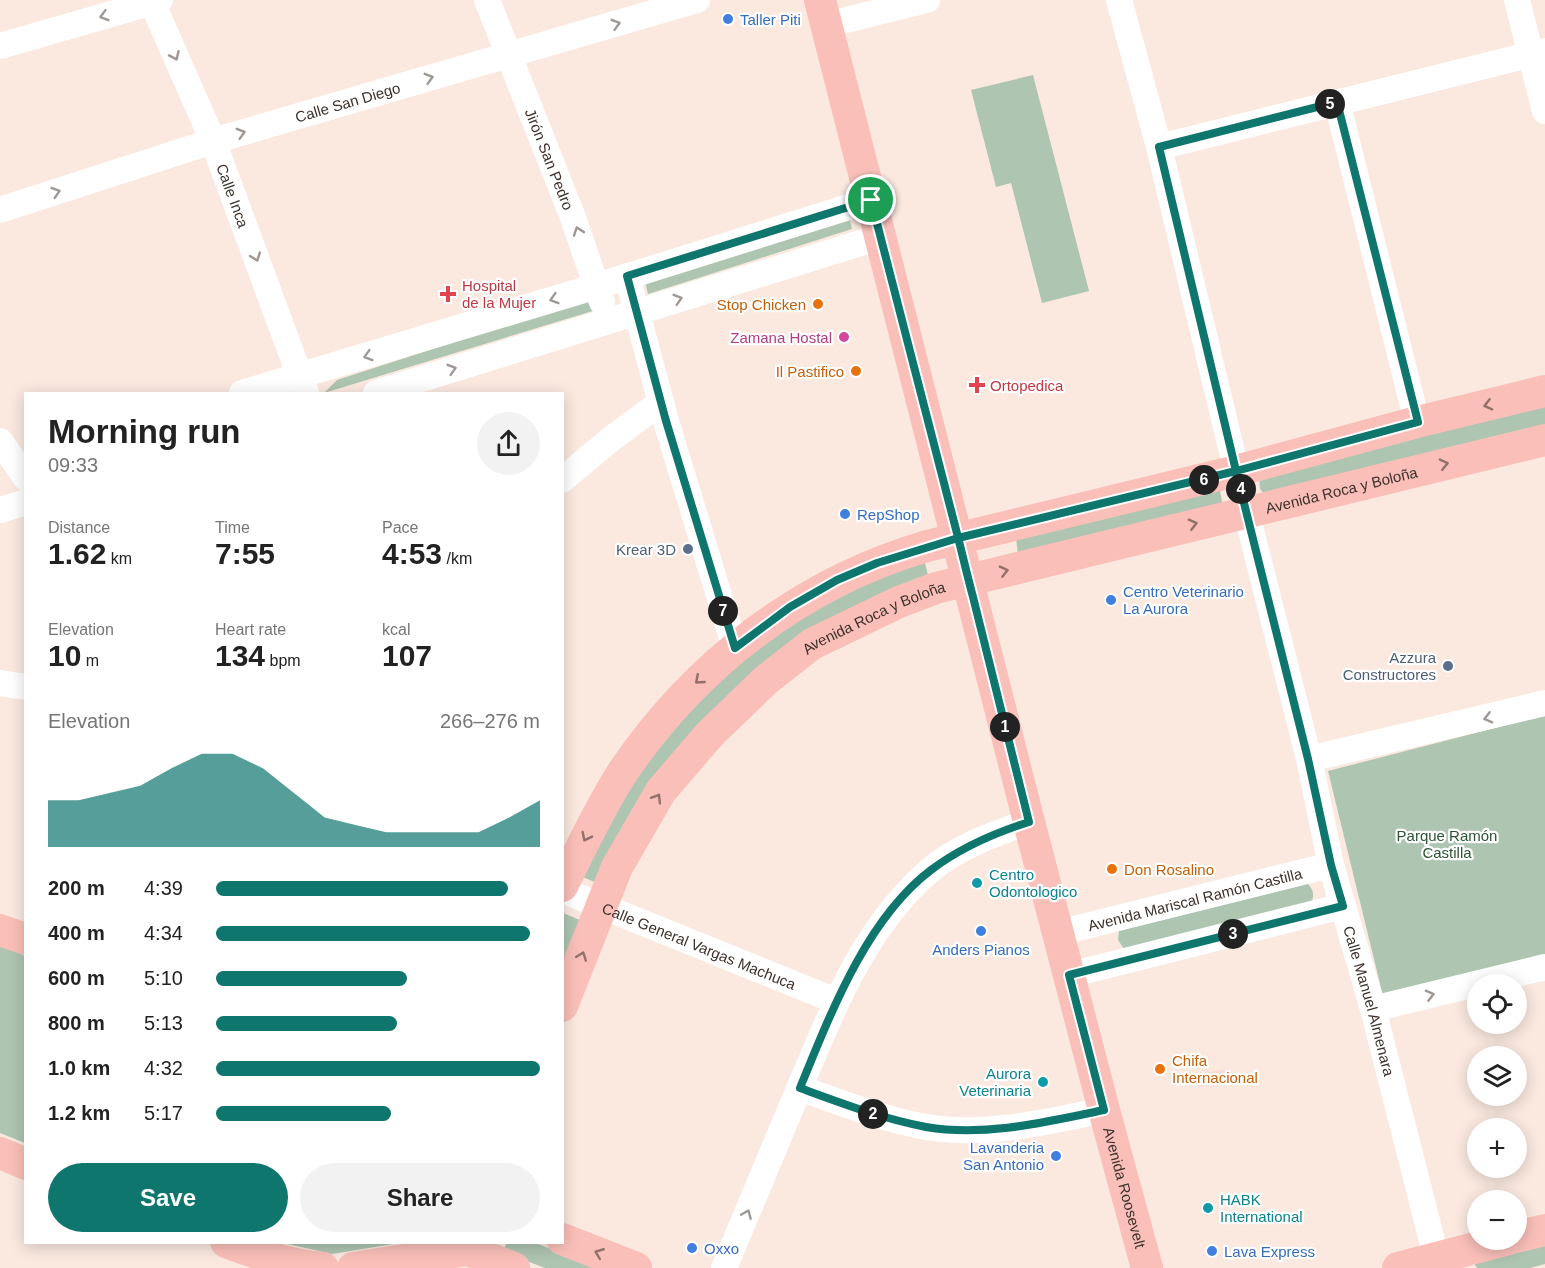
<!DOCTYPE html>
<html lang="en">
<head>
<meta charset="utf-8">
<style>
  body { margin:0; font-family:Helvetica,sans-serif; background:#f2f2f2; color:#222; height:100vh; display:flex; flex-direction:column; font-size:22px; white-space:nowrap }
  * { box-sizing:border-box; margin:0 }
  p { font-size:20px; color:#767676 }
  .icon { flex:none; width:33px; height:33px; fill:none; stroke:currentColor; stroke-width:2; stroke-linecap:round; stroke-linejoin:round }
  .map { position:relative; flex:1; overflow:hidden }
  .drawer { position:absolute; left:24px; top:392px; width:540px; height:852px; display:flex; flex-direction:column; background:#fff; border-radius:0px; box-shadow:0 3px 15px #0003 }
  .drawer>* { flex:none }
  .tools { position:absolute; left:1467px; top:974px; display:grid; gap:12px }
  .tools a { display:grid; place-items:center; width:60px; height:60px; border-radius:50%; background:#fff; box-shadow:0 3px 15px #0003; font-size:30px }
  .pin { position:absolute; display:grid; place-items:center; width:51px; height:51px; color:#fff; margin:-26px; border:3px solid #fff; border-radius:50%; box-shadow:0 2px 6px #0007 }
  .km { position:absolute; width:30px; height:30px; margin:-15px; border-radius:50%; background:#222; color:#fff; font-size:16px; line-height:30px; text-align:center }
  .round { display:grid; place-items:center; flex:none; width:63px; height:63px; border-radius:32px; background:#f2f2f2 }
  .overview { display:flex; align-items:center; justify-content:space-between; height:102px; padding:0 24px }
  h1 { font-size:33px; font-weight:600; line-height:45px }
  .metrics { display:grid; grid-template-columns:repeat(3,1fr); gap:9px; height:102px; padding:6px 24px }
  .metrics div { display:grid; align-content:center }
  .metrics b { font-size:30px; font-weight:600 }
  .metrics small { font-size:16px; font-weight:400 }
  .metrics p { font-size:16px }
  .chart { height:168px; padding:12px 24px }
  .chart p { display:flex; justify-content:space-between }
  .chart svg { width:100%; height:108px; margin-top:6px; fill:#0f766e; opacity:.7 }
  .primary-button { display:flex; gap:12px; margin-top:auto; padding:12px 24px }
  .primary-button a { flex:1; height:69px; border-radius:36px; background:#0f766e; color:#fff; font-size:24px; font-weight:600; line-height:69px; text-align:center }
  .primary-button a+a { background:#f2f2f2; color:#222 }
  ul { padding:0 24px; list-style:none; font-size:20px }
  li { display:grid; grid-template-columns:96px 72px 1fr; align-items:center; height:45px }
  li i { height:15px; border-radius:8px; background:#0f766e }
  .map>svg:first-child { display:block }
  .industrial { fill:#f7dcd9 }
  .green { fill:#aec5b1 }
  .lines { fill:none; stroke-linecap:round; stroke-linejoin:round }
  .minor { stroke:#fff; stroke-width:26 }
  .major { stroke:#fabfb9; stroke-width:32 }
  .oneway { stroke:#9e9895 }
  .oneway2 { stroke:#92716b }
  .route-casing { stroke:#fff; stroke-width:12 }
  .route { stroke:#0f766e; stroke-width:8 }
  .shop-dot { fill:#3f7fe0; stroke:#fff; stroke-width:2 }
  .health-dot { fill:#e0444e; stroke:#fff; stroke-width:2 }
  .food-dot { fill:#e8710a; stroke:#fff; stroke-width:2 }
  .hotel-dot { fill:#d1479c; stroke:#fff; stroke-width:2 }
  .service-dot { fill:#5c6f8a; stroke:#fff; stroke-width:2 }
  .culture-dot { fill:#0f9aa8; stroke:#fff; stroke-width:2 }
  .labels { text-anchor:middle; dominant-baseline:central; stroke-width:4.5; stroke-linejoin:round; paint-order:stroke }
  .shop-label { font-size:15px; fill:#366cbe; stroke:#fff; text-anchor:start }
  .street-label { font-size:15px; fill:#3c312b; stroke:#fff }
  .health-label { font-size:15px; fill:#be3a42; stroke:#fff; text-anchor:start }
  .food-label { font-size:15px; fill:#c56008; stroke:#fff; text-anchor:end }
  .hotel-label { font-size:15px; fill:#b23c85; stroke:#fff; text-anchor:end }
  .service-label { font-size:15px; fill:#4e5e75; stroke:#fff; text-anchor:end }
  .park-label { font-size:15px; fill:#2b5432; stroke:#fff }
  .culture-label { font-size:15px; fill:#0d838f; stroke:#fff; text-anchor:start }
</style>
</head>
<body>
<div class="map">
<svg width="1545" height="1268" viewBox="0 0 1545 1268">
  <rect width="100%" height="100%" fill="#fbe9e0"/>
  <polygon class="industrial" points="1229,1069 1231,1083 1198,1087 1196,1073"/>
  <g class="green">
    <polygon points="1033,75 1089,291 1042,303 1011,183 996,187 971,90"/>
    <polygon points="849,216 852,229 648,294 645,282"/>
    <polygon points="587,299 596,310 324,393 337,380"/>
    <polygon points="1545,400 1545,426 1271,501 1260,489 1259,477"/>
    <polygon points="1208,485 1220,491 1223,507 1018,556 1016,537"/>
    <polygon points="923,555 930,583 780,658 602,885 575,874 668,722 789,616"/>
    <polygon points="1545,715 1545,958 1384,1000 1328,771"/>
    <path d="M1307 883C1314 890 1315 896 1310 905L1124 949 1118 940 1119 930Z"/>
    <polygon points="563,913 587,923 563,986"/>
    <polygon points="0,945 25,956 25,1143 0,1133"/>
    <polygon points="1545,1238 1545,1264 1530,1268 1477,1268 1475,1265 1477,1257"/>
    <polygon points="279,1242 406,1242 332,1254"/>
    <polygon points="507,1242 533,1242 600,1268 545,1268 503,1252"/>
  </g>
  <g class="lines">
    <g class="minor">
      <path id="s1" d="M151 0 213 141 306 393"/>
      <path id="s2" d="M487 0 572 215 602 302"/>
      <path id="s3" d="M1119 0 1159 147 1246 511 1309 759 1331 865 1373 1009 1439 1268"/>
      <polyline points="1517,0 1545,111"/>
      <polyline points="826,25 927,0"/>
      <polyline points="0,46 160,0"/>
      <polyline points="1337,102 1417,422"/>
      <polyline points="1159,147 1545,51"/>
      <path id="s4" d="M0 210 213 141 697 0"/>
      <polyline points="627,276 666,421 735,648"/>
      <polyline points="242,393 597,286 871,200"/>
      <polyline points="376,393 880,237"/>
      <polyline points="0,441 26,478"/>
      <polyline points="562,480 611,439 661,402"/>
      <polyline points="0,510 26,502"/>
      <polyline points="0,683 26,687"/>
      <polyline points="1309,759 1545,703"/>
      <path id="s5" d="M562 890 836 1001"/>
      <path id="s6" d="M1058 933 1331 865"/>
      <polyline points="1069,975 1343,906"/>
      <polyline points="1373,1009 1545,967"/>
      <path d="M800 1088C841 1103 883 1119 926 1127 985 1137 1046 1122 1104 1110"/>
      <path d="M724 1268C748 1211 772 1154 796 1096 830 1016 861 931 928 872 955 848 995 833 1029 822"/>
    </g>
    <g class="major">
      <path id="s7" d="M820 0 1029 822 1104 1110 1147 1268"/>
      <path d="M562 886C581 848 599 809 622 773 695 665 801 583 927 546L1236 471 1417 422 1545 391"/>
      <polyline points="0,930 26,939"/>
      <path id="s8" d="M562 1006 617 867 661 791 709 735 766 680 812 644 899 602 936 588 1545 440"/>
      <polyline points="0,1153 26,1164"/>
      <polyline points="1516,1237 1545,1230"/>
      <polyline points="562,1239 636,1268"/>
      <path d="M226 1242C258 1254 288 1265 323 1268"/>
      <polyline points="353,1268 467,1250 514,1268"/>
      <polyline points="1398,1268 1509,1239"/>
    </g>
  </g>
  <defs><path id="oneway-chevron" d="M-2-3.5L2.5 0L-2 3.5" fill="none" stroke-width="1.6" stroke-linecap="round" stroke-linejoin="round" transform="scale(1.5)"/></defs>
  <g class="oneway">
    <use href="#oneway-chevron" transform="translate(104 16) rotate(164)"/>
    <use href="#oneway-chevron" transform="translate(616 24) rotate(-16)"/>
    <use href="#oneway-chevron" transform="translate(175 56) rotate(66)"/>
    <use href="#oneway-chevron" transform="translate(429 78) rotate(-16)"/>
    <use href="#oneway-chevron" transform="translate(241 133) rotate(-16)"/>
    <use href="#oneway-chevron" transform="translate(56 192) rotate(-18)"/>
    <use href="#oneway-chevron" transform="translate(578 231) rotate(-109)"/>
    <use href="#oneway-chevron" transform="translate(256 257) rotate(70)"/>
    <use href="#oneway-chevron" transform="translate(554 299) rotate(163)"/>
    <use href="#oneway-chevron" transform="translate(678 299) rotate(-17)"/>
    <use href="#oneway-chevron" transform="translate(368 356) rotate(163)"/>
    <use href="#oneway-chevron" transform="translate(452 369) rotate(-17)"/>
    <use href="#oneway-chevron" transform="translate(1488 718) rotate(166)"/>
    <use href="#oneway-chevron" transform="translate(1430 995) rotate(-14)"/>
    <use href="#oneway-chevron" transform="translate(747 1214) rotate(-67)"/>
  </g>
  <g class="oneway2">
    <use href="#oneway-chevron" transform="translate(1488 405) rotate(166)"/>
    <use href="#oneway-chevron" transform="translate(1444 464) rotate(-13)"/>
    <use href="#oneway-chevron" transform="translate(1193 524) rotate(-14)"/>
    <use href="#oneway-chevron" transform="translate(1004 571) rotate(-14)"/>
    <use href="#oneway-chevron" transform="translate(699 680) rotate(139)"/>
    <use href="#oneway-chevron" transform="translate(657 798) rotate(-59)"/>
    <use href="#oneway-chevron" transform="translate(586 837) rotate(116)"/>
    <use href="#oneway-chevron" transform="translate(582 956) rotate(-69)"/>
    <use href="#oneway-chevron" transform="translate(599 1253) rotate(-158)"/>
  </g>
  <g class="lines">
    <g class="route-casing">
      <path id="route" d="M871 200 953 518C960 544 966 571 973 597L1029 822C994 833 960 848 931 870 866 919 830 1015 800 1088 841 1103 883 1119 926 1127 985 1137 1046 1122 1104 1110L1069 975 1343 906 1331 865 1308 759 1236 471 1418 422 1337 102 1159 147 1236 471 958 538 877 563 837 580 790 607 735 648 666 421 627 276 871 200"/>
    </g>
    <use href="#route" class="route"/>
  </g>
  <g class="shop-dot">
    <circle cx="728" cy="19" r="6"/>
    <circle cx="845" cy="514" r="6"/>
    <circle cx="1111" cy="600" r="6"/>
    <circle cx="981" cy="931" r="6"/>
    <circle cx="1056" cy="1156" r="6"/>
    <circle cx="692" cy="1248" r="6"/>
    <circle cx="1212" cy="1251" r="6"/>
  </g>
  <g class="health-dot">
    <path d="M445 285h6v6h6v6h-6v6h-6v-6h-6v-6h6z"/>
    <path d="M974 376h6v6h6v6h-6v6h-6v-6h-6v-6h6z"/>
  </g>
  <g class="food-dot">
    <circle cx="818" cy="304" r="6"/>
    <circle cx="856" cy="371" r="6"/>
    <circle cx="1112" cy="869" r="6"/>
    <circle cx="1160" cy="1069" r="6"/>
  </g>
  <circle class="hotel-dot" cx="844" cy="337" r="6"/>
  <g class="service-dot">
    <circle cx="688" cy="549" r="6"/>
    <circle cx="1448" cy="666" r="6"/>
  </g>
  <g class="culture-dot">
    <circle cx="977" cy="883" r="6"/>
    <circle cx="1043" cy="1082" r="6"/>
    <circle cx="1208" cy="1208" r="6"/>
  </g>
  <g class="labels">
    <g class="shop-label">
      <text x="740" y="19">Taller Piti</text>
      <text x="857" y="514">RepShop</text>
      <text x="1123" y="591">Centro Veterinario<tspan x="1123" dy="17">La Aurora</tspan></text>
      <text x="981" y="949" text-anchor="middle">Anders Pianos</text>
      <text x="1044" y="1147" text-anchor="end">Lavanderia<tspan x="1044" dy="17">San Antonio</tspan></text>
      <text x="704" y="1248">Oxxo</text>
      <text x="1224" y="1251">Lava Express</text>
    </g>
    <g class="street-label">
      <text stroke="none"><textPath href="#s4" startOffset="364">Calle San Diego</textPath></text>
      <text stroke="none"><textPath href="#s2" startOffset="171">Jirón San Pedro</textPath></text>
      <text stroke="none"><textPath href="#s1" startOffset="212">Calle Inca</textPath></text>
      <text stroke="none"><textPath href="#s8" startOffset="1002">Avenida Roca y Boloña</textPath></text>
      <text stroke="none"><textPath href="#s8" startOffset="516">Avenida Roca y Boloña</textPath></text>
      <text stroke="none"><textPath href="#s6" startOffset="141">Avenida Mariscal Ramón Castilla</textPath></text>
      <text stroke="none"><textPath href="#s5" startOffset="148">Calle General Vargas Machuca</textPath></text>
      <text stroke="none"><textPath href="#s3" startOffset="1032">Calle Manuel Almenara</textPath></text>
      <text stroke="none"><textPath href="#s7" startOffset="1226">Avenida Roosevelt</textPath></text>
    </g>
    <g class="health-label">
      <text x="462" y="285">Hospital<tspan x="462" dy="17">de la Mujer</tspan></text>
      <text x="990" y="385">Ortopedica</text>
    </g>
    <g class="food-label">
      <text x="806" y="304">Stop Chicken</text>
      <text x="844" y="371">Il Pastifico</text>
      <text x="1124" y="869" text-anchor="start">Don Rosalino</text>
      <text x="1172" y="1060" text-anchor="start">Chifa<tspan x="1172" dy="17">Internacional</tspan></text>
    </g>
    <g class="hotel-label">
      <text x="832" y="337">Zamana Hostal</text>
    </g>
    <g class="service-label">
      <text x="676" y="549">Krear 3D</text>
      <text x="1436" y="657">Azzura<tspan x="1436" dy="17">Constructores</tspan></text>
    </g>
    <g class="park-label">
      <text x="1447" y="835">Parque Ramón<tspan x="1447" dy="17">Castilla</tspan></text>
    </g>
    <g class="culture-label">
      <text x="989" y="874">Centro<tspan x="989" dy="17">Odontologico</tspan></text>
      <text x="1031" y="1073" text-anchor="end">Aurora<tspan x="1031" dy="17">Veterinaria</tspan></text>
      <text x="1220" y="1199">HABK<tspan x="1220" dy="17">International</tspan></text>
    </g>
  </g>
</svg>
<div class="tools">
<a><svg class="icon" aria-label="locate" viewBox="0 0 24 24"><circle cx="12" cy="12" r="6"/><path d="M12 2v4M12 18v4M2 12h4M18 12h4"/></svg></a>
<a><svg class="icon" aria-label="layers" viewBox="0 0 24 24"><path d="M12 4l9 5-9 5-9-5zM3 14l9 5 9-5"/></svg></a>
<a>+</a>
<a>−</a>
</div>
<div class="pin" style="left:871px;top:200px;background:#1e9e55"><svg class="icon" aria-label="arrive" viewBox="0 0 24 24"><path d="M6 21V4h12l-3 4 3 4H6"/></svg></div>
<b class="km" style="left:1005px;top:727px">1</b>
<b class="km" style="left:873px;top:1114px">2</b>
<b class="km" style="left:1233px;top:934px">3</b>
<b class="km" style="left:1241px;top:489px">4</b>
<b class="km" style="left:1330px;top:104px">5</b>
<b class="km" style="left:1204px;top:480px">6</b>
<b class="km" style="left:723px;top:611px">7</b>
<section class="drawer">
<div class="overview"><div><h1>Morning run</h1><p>09:33</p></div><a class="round"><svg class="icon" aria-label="share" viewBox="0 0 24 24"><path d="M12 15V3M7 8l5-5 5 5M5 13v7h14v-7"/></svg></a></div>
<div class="metrics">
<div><p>Distance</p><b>1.62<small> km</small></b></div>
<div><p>Time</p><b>7:55</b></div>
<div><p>Pace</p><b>4:53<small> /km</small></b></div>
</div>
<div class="metrics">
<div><p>Elevation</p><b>10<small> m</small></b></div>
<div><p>Heart rate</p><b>134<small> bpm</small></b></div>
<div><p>kcal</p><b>107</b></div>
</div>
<div class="chart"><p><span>Elevation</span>266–276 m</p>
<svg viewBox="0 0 160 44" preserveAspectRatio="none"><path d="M0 44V25L10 25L20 22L30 19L40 12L50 6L60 6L70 12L80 22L90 32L100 35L110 38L120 38L130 38L140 38L150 32L160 25V44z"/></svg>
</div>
<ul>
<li><b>200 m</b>4:39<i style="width:90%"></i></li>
<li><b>400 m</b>4:34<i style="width:97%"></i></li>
<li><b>600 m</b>5:10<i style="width:59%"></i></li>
<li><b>800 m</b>5:13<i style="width:56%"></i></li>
<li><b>1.0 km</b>4:32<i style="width:100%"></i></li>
<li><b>1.2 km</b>5:17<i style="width:54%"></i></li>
</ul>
<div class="primary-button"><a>Save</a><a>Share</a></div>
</section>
</div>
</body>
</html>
